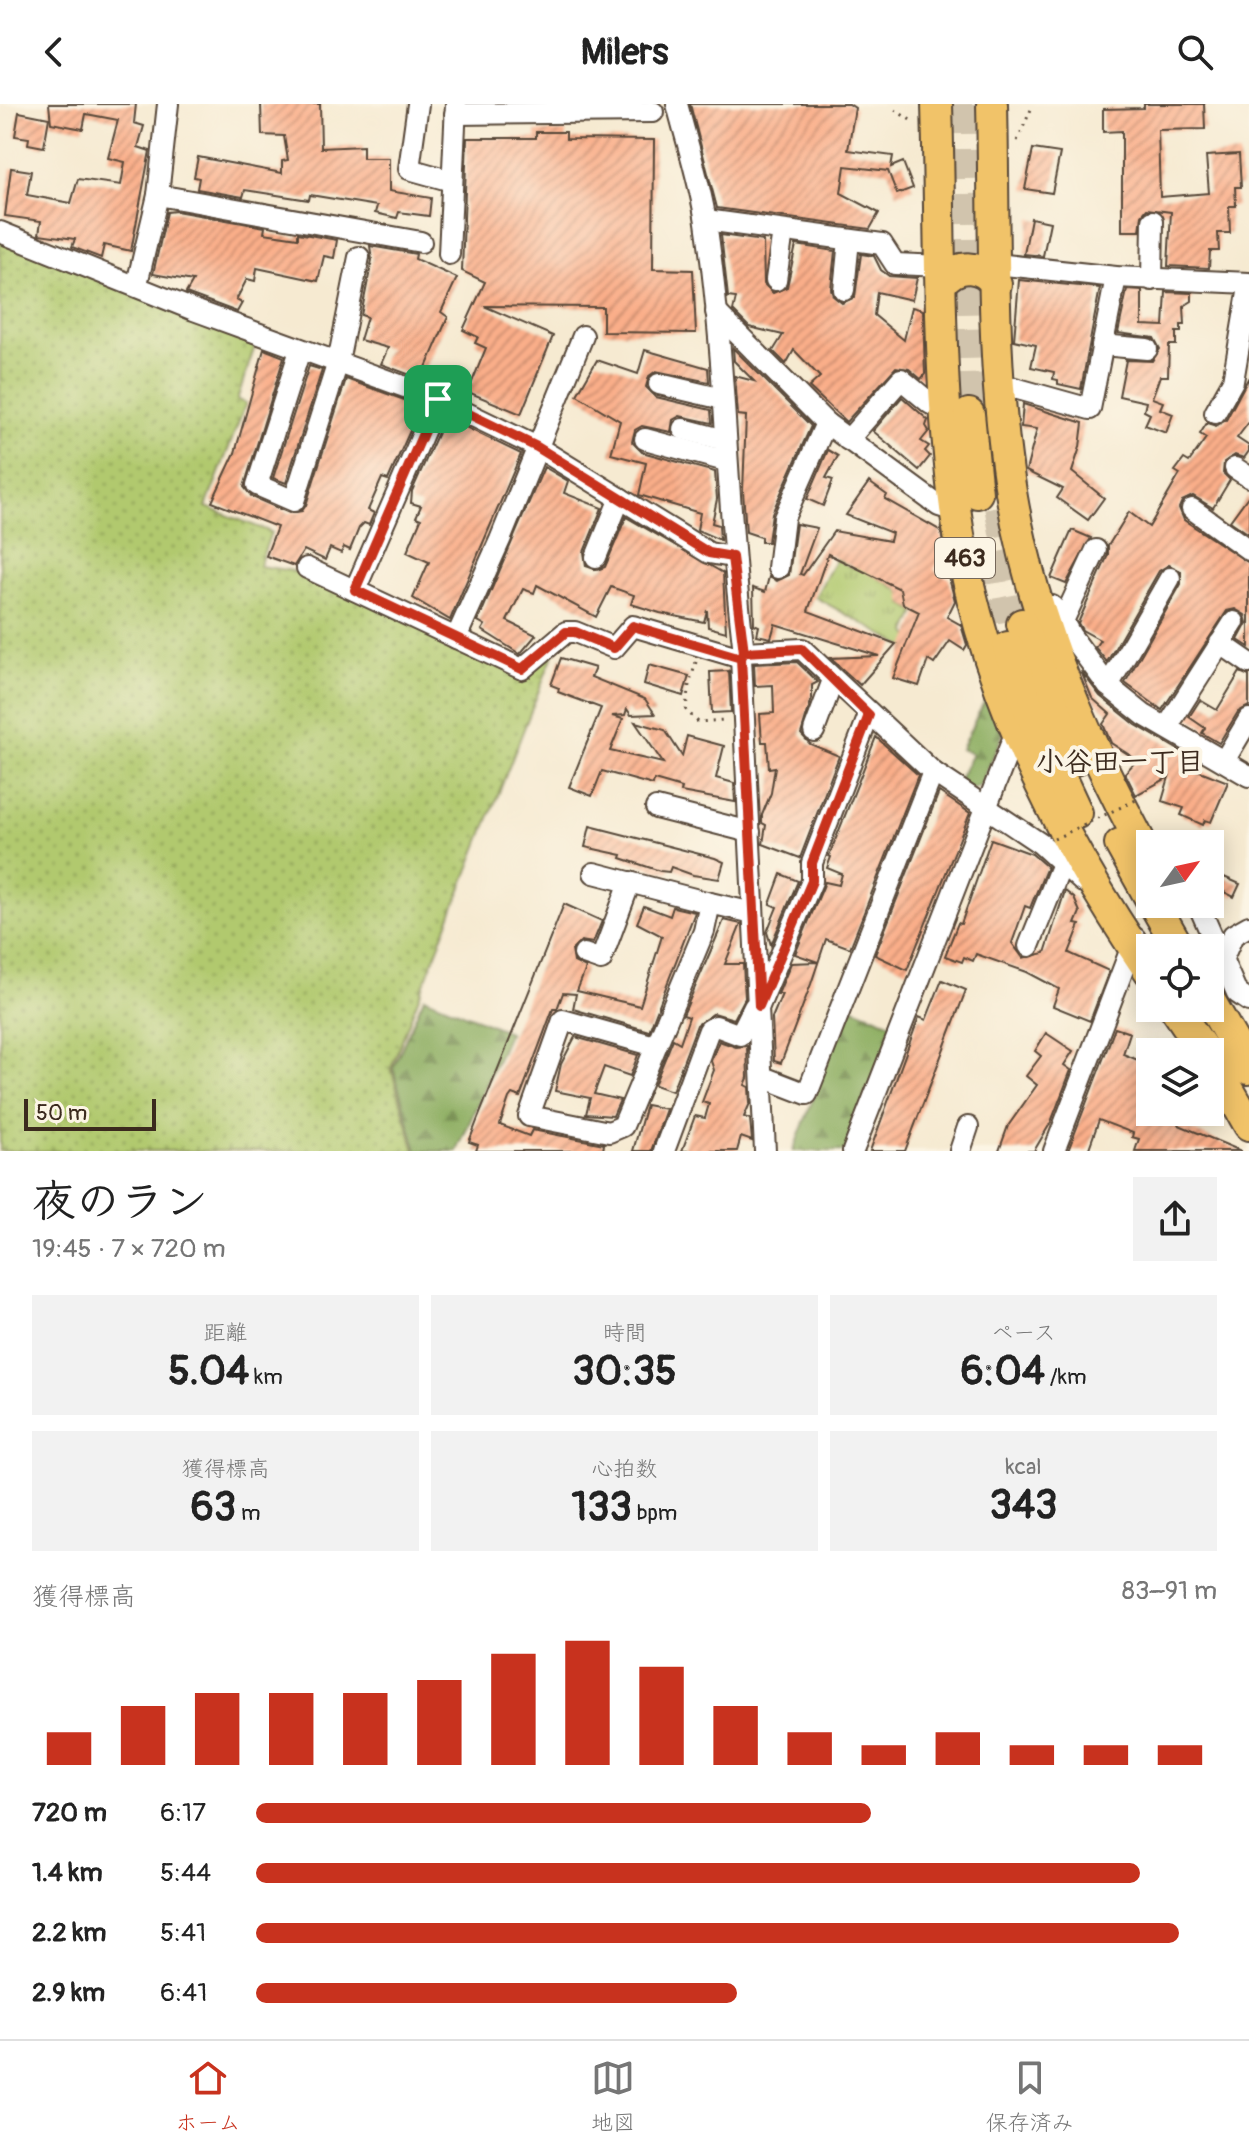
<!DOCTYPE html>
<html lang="ja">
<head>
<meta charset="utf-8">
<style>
  body { margin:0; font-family:Pangolin,"Klee One",sans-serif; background:#f2f2f2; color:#222; height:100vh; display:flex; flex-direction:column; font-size:30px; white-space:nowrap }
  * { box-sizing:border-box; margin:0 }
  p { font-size:26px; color:#767676 }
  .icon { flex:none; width:44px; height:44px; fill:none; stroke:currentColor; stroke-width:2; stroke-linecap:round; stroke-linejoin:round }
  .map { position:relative; height:1047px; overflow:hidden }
  .drawer { display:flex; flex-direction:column; background:#fff; flex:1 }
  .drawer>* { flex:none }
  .needle { width:52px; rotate:57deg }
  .buttons { position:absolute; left:1136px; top:726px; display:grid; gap:16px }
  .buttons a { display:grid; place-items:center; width:88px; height:88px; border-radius:0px; background:#fff; box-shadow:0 4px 20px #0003; font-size:40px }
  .scale { position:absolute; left:24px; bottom:20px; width:132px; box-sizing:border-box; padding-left:8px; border:4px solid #3b2a1e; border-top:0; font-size:22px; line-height:28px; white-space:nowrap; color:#3b2a1e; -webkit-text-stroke:6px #fcf5e5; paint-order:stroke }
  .pin { position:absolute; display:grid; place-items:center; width:68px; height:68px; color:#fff; margin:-34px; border-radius:16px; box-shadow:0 4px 12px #0006 }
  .round { display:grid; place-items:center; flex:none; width:84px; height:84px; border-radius:0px; background:#f2f2f2 }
  .head { display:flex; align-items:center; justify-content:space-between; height:136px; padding:0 32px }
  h1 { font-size:44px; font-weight:700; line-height:60px }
  .metrics { display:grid; grid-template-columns:repeat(3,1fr); gap:12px; height:136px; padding:8px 32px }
  .metrics div { display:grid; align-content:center; border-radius:0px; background:#f2f2f2; text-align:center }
  .metrics b { font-size:40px; font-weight:700 }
  .metrics small { font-size:22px; font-weight:400 }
  .metrics p { font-size:22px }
  .chart { height:224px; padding:16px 32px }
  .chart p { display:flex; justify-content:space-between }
  .chart svg { width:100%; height:144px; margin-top:8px; stroke:#c8321e; stroke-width:6 }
  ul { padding:0 32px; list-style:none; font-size:26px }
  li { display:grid; grid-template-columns:128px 96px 1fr; align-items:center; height:60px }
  li i { height:20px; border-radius:10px; background:#c8321e }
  header { display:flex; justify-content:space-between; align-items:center; height:104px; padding:0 32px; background:#fff; font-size:36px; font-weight:700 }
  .tabs { display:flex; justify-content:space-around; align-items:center; height:112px; border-top:2px solid #e0e0e0; background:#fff; font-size:22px; color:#767676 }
  .tabs a { display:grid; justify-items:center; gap:4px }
  .tabs .current { color:#c8321e }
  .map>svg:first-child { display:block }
  .grass { fill:url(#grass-dots); stroke:#767a46; stroke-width:2 }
  .forest { fill:url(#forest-firs); stroke:#646c40; stroke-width:2 }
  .park { fill:url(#park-tufts); stroke:#767a46; stroke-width:2 }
  .building { fill:url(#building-hatch) }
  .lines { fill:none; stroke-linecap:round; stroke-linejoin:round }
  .highway-tunnel { stroke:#d1c4ad; stroke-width:30; stroke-dasharray:30 15; stroke-linecap:butt }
  .minor-casing { stroke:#574739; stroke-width:24 }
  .highway-casing { stroke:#574739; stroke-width:34 }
  .path { stroke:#574739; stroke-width:3; stroke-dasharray:2 6; stroke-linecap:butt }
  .minor { stroke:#fff; stroke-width:20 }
  .highway { stroke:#f1c369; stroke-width:30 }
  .path-bridge { stroke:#574739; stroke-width:3; stroke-dasharray:2 6; stroke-linecap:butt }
  .route-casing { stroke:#fff; stroke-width:16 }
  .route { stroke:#c8321e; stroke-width:10 }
  .labels { text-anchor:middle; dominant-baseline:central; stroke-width:8; stroke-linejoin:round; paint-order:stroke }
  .shield { fill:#fcf5e5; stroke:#75675a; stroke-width:2 }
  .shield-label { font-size:24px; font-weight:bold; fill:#3b2a1e }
  .neighbourhood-label { font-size:28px; font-weight:bold; fill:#3b2a1e; stroke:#fcf5e5 }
</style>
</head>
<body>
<header><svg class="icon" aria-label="back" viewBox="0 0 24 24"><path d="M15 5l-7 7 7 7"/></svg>Milers<svg class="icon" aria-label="search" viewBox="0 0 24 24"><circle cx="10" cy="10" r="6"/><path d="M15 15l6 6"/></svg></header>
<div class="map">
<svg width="1249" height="1047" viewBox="0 0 1249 1047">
  <defs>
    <pattern id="grass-dots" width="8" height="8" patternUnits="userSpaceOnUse" patternTransform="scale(2)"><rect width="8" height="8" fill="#b1c96e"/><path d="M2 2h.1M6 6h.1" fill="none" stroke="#91a35a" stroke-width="1.8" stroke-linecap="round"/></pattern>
    <pattern id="forest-firs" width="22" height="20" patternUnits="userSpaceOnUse" patternTransform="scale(2)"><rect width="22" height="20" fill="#8cad61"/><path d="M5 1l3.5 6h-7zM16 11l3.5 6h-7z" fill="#748d4f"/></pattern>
    <pattern id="park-tufts" width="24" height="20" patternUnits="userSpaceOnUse" patternTransform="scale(2)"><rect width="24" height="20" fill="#b1c96e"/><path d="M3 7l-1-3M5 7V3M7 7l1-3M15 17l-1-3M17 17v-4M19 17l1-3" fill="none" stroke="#91a35a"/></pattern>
    <pattern id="building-hatch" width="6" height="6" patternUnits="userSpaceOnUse" patternTransform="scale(2)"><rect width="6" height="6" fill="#faae89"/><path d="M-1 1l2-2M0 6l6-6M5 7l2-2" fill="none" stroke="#cc8e6f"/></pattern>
  </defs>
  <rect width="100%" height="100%" fill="#fcf5e5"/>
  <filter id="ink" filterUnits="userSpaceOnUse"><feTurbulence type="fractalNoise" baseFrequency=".0125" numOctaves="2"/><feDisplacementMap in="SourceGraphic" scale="16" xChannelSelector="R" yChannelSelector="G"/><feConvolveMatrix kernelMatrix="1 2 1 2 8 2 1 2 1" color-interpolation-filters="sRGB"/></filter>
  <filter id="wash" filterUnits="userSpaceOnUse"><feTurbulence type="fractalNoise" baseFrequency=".006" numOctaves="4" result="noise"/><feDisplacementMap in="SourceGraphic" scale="32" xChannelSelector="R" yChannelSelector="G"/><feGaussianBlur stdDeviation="1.8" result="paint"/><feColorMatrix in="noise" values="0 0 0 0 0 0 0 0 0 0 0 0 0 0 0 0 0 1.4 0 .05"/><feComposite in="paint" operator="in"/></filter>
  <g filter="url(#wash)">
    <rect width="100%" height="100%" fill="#f6ead1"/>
    <polygon class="grass" points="0,134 257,236 237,296 246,299 206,403 271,428 259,462 300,468 310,479 338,485 522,572 556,543 391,964 415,1047 0,1047"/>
    <g class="forest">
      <polygon points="988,590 1004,628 980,682 971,685 958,677 972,650 961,645"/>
      <polygon points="424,893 509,928 457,1047 417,1047 393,964"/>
      <polygon points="849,902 896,921 846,1047 793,1047"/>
    </g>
    <polygon class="park" points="836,455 852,464 857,462 899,486 906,494 903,500 916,508 907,528 923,553 815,493"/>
    <g id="blocks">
      <g class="building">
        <polygon points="49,0 136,0 134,19 144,22 138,43 150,47 131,147 104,141 101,154 72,143 75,135 39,130 41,117 5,112 11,64 31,67 27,91 71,99 78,75 121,81 125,58 108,54 118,16 86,10 83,25 51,19"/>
        <polygon points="261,0 320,0 321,44 363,42 363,54 389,54 389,87 431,94 429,112 399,108 397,114 375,109 377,102 310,91 309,96 245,86 243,93 197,85 199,74 194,73 198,53 282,69 282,57 288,56 284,32 262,31"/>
        <polygon points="690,0 849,0 855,4 848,46 893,52 891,63 903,58 913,84 897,90 888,67 845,62 841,89 879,109 870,125 717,104"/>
        <polygon points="1144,0 1204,0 1205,25 1158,26 1160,93 1209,89 1206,52 1239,50 1241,83 1235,83 1236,102 1229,102 1230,129 1218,129 1219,147 1210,147 1209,164 1168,162 1171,108 1147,105 1142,111 1140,127 1122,127 1122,27 1103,28 1103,5 1144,4"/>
        <polygon points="19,8 49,14 44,43 28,40 29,34 15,32"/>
        <polygon points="536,28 566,28 566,35 654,36 653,165 693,166 696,229 603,228 603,203 484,202 553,232 521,310 468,288 486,244 475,239 478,233 463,226 485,178 462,167 467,34 536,34"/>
        <polygon points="1033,45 1060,49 1052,89 1025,85"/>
        <polygon points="176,107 265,123 264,129 298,134 298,129 337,136 334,154 324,152 318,177 257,164 255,177 247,175 236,196 242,199 237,208 186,189 193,177 153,170 167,108"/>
        <polygon points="1031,114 1050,118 1043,152 1024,150"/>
        <polygon points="721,131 763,137 764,180 773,189 787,183 796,141 835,147 831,185 833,192 842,199 855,193 861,150 874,152 881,166 889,172 917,174 912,196 877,188 874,211 904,236 912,203 923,206 925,270 921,275 909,265 896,263 846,318 809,283 820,273 794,246 786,260 773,247 783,231 749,223 733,207 736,194 728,193"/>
        <polygon points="370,142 416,150 415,155 457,174 441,208 448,213 421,275 381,260 388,244 360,236 367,213 361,211 372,156"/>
        <polygon points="1019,176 1100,184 1081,285 1058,280 1058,276 1053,275 1054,268 1031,263 1036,241 1014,236"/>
        <polygon points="1127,186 1142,187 1142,221 1164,222 1166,188 1192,189 1192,197 1184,202 1185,221 1181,221 1181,228 1176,228 1176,241 1169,241 1168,272 1160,272 1152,294 1163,298 1160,305 1173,310 1166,329 1145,321 1150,310 1144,307 1146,298 1119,292 1126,256 1152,257 1160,245 1154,234 1118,229"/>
        <polygon points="733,244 811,322 772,409 768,438 761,438 761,433 746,428 743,387 746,312 738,311 735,272 754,277 734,257"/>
        <polygon points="264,245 284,253 244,383 252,393 289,409 302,407 306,401 346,275 421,302 388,376 382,374 368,406 374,409 369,421 364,419 359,424 350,446 344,443 341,449 330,444 325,456 304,446 294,462 266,452 277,423 212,398 235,349"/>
        <polygon points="645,246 708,264 709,278 656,267 649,272 646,283 656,293 711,306 712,319 680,312 673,316 671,328 642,322 635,326 632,338 642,348 715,368 717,395 712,419 719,421 720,436 697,426 700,409 639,391 646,359 611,350 620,317 577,291 597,256 638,270"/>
        <polygon points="309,262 322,266 286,379 273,374"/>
        <polygon points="1249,273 1249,318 1237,334 1249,342 1249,347 1244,354 1235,351 1224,358 1223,369 1230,376 1213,404 1193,392 1182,397 1179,404 1184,416 1249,459 1249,543 1238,536 1247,519 1245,511 1235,505 1227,507 1162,606 1125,579 1181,480 1181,467 1169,461 1159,467 1107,558 1095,543 1100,536 1082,526 1078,519 1108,451 1108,442 1129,408 1149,423 1180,370 1175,367 1184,355 1189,358 1206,334 1200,330 1207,319 1216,322 1226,316"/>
        <polygon points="902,293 928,316 926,322 929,327 921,337 929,342 925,347 930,352 919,366 873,327"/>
        <polygon points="1023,300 1083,319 1080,343 1072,368 1104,394 1088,416 1057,394 1063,385 1026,367 1037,325 1021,323"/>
        <polygon points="445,313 521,350 450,516 413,494 429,458 407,448 421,415 416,413 421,402 411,399 412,387"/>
        <polygon points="828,346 838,352 826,374 833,376 823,402 807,395"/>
        <polygon points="544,363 568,377 564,389 602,404 584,448 586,462 597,466 605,463 626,413 723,469 726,528 708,523 707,506 704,518 660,509 631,500 634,491 611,483 596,513 537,481 534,489 523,485 507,517 536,531 520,550 482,526 485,521 478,517"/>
        <polygon points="869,378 887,391 885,395 941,427 944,448 934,466 949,474 955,497 947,513 961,521 967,541 964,546 950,537 934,560 928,556 919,582 893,574 919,508 903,500 900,485 828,450 808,507 896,540 860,581 830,554 879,552 775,520 771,534 757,531 759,522 754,520 753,484 765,488 769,473 777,477 789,471 796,420 817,424 800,470 803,471 834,427 890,437 892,429 846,411"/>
        <polygon points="1249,391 1249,430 1230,417"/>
        <polygon points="1072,426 1091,434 1066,480 1051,474"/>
        <polygon points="561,554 595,564 591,573 645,595 655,610 631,611 627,605 625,611 612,612 623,615 610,647 663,659 635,618 665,626 682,652 687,632 724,642 716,674 734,679 735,698 681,688 682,684 654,676 653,681 602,667 592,692 569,683 601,604 558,588 559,584 551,581"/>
        <polygon points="797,558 818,578 812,581 812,594 801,630 810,640 839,652 800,754 763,740 766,721 762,719 762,711 771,689 775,663 769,664 767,638 762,638 760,610 774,609 773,581 755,582 754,560"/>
        <polygon points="649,561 689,572 683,592 644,580"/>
        <polygon points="729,567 731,608 712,609 710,568"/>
        <polygon points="1081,567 1100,592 1136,621 1199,658 1195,665 1228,678 1211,718 1205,716 1203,721 1181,711 1184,704 1162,697 1169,673 1136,691 1125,669 1137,656 1111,639 1103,620 1110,610 1092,594"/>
        <polygon points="1240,568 1249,572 1249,602 1238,608 1219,639 1202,629 1205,624 1189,613 1200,596 1217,606"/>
        <polygon points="876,633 918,671 850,844 826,835 811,880 781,959 774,957 772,914 782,890 778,890 791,859 818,858 795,850 825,778 839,781 842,770 827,764 831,753 829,752"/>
        <polygon points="939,688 970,709 907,866 875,851"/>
        <polygon points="590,722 715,754 724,758 719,775 693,771 671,763 669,768 660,767 621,754 622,751 585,743"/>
        <polygon points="991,735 1032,750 1047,763 1030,804 1025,802 1012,839 1023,854 1045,849 1065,787 1074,794 1080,808 1075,820 1080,821 1069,849 1109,867 1090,917 1053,902 1059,885 1027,868 976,850 973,857 964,853 962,858 945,852 958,819 961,820"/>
        <polygon points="781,770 798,777 771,841 767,828 777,803 770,800"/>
        <polygon points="1224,773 1240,780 1234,793 1218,785"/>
        <polygon points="564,800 602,817 593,839 581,837 572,846 574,858 586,864 577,887 640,902 662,832 637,819 644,802 670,812 673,803 695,808 649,927 573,905 576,890 563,889 557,905 553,905 520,993 512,990 509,994 500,1021 529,1032 532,1026 604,1040 603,1047 476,1047 478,1041 469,1038 477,1017"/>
        <polygon points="724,816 741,820 725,860 743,860 745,894 734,915 714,909 697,921 672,987 654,981 673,935 680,939 689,913 683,911"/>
        <polygon points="942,876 966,886 905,1047 870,1047 919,913 926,916"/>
        <polygon points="1115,924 1130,929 1123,950 1150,961 1150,1008 1184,1008 1179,1021 1241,1047 1135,1047 1139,1035 1132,1033 1133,1029 1099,1016 1088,1047 1068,1047"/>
        <polygon points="1046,929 1073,947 1064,961 1071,966 1051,1018 1034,1047 999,1047 1008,1022 1037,981 1026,972 1041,952 1035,947"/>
        <polygon points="575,933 638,951 630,972 604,963 594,990 620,996 613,1012 586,1010 590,994 555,987 561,960"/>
        <polygon points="719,937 736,943 747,942 748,974 745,981 749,983 750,999 744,1013 750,1015 752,1037 741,1033 737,1047 682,1047 695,1012 705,1014 709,1000 702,998 714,966 711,957"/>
        <polygon points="646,1001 666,1005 651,1047 633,1047"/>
      </g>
    </g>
  </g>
  <g filter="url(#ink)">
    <use href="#blocks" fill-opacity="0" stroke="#574739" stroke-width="2"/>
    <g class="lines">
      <g class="highway-tunnel">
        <polyline points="962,0 969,310"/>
        <polyline points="999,402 1022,520"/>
        <polyline points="988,450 999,519"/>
      </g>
      <g class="minor-casing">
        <g id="minor">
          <polyline points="418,0 409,65 452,77"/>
          <path d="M677 0C687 39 700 79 706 118 727 260 726 405 744 548L741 554 765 1047"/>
          <polyline points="455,10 653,8"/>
          <polyline points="158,91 421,138"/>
          <polyline points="706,116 882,140 895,160 942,162"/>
          <polyline points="0,128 194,206 438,295 537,343 709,449 732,453"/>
          <polyline points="449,150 456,0"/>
          <polyline points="996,160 1116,173 1249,179"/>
          <polyline points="776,176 783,127"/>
          <polyline points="1152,176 1153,117"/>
          <polyline points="137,180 158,91 168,0"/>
          <polyline points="844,186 849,136"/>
          <polyline points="716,208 826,319 939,402 955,407"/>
          <polyline points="1102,241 1147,245"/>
          <polyline points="300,246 257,381 294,397 338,258 359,153"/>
          <polyline points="659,280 723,295"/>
          <polyline points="998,284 1011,283 1090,305 1116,173"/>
          <polyline points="1215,309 1233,277 1249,183"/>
          <polyline points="683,325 725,336"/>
          <polyline points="645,335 726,357"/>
          <polyline points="848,336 901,275 931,300 945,303"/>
          <polyline points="1235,364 1249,373"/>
          <polyline points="1192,405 1249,446"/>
          <polyline points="596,453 620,394"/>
          <polyline points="307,464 522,565 566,528 575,528 614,544 633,522 741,554"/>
          <polyline points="778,464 784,414 826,319"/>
          <polyline points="355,486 438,295"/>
          <polyline points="1039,505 1052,502 1058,508 1071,532 1108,582 1144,611 1249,672"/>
          <polyline points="1064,515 1096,446"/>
          <polyline points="456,534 500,436 583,232"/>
          <polyline points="1220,539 1249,559"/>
          <polyline points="744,548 802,545 933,668 1041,740 1083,778"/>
          <polyline points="1108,582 1170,474"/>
          <polyline points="1167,623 1234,518"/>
          <polyline points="814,627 833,576"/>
          <polyline points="1224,657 1249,615"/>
          <polyline points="656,704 750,728"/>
          <polyline points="594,769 710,799"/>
          <polyline points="1198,800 1237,889 1249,897"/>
          <polyline points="1029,842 1063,757"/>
          <polyline points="584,850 601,856 630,778"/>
          <polyline points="1223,854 1233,831 1249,822"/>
          <polyline points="655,942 563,916 529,1012 609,1028 623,1022 704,827 710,799 753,809"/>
          <polyline points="763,973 807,990 933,668"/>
          <polyline points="664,1047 709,926 716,922 740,931 754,903 759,902 812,777 812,759 869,611"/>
          <polyline points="853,1047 1016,627"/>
          <polyline points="960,1047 968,1023"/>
          <polyline points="1054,1047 1135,834"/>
        </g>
      </g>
      <g class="highway-casing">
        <g id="highway">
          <path d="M937 0C941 135 937 270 955 404 977 573 1055 729 1150 868"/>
          <path d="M992 0C995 129 990 261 1011 388 1033 519 1087 640 1150 756"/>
          <path d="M942 178C958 159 981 160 996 180"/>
          <polyline points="969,310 977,389"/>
          <polyline points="1022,520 1075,656"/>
          <polyline points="1008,543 1030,608 1077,709"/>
          <polyline points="1120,740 1150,794"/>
          <polyline points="1154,800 1179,844"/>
          <polyline points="1210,897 1249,965"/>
          <polyline points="1175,904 1205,948"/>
          <polyline points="1210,953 1249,1021"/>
        </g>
      </g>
      <g class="path">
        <polyline points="895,6 912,17"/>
        <polyline points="1017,37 1033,1"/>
        <polyline points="696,558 688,585 686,606 698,618 724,616"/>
      </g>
      <use href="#minor" class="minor"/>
      <use href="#highway" class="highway"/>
      <polyline class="path-bridge" points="1054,735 1136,696"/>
    </g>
  </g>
  <g class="lines" filter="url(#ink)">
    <g class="route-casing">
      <polyline id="route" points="438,295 537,343 709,449 732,453 744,548 741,554 759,902 812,777 812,759 869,611 802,545 744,548 741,554 633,522 614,544 575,528 566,528 522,565 355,486 438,295"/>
    </g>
    <use href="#route" class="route"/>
  </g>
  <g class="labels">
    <rect class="shield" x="935" y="434" width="60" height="40" rx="6"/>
    <g class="shield-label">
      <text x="965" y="454">463</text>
    </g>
    <g class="neighbourhood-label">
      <text x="1120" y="658">小谷田一丁目</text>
    </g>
  </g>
</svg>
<div class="buttons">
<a><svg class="needle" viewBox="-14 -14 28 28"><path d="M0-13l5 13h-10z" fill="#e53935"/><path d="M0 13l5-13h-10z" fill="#767676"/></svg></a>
<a><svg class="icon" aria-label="locate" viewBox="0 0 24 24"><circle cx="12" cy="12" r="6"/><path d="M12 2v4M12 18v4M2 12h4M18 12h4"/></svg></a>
<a><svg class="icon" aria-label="layers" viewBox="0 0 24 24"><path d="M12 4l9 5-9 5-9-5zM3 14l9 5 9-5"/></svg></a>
</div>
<div class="scale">50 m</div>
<div class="pin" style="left:438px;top:295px;background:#1e9e55"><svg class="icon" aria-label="arrive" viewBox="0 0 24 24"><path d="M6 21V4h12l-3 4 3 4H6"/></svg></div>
</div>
<section class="drawer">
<div class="head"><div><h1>夜のラン</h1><p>19:45 · 7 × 720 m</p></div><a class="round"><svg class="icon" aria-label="share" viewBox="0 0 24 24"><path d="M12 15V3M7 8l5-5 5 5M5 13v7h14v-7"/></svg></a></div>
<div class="metrics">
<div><p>距離</p><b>5.04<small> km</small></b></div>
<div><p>時間</p><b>30:35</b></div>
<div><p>ペース</p><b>6:04<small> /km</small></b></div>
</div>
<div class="metrics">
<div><p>獲得標高</p><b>63<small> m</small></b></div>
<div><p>心拍数</p><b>133<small> bpm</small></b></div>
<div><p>kcal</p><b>343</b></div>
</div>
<div class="chart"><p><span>獲得標高</span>83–91 m</p>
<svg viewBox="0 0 160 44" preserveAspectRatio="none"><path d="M5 44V34M15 44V26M25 44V22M35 44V22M45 44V22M55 44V18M65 44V10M75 44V6M85 44V14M95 44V26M105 44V34M115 44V38M125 44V34M135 44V38M145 44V38M155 44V38"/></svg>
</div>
<ul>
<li><b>720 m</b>6:17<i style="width:64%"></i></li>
<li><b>1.4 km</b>5:44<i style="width:92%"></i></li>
<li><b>2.2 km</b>5:41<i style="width:96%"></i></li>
<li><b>2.9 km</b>6:41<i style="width:50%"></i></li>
</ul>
</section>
<nav class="tabs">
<a class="current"><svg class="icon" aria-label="home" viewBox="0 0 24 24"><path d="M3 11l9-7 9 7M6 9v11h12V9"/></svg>ホーム</a>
<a><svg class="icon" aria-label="map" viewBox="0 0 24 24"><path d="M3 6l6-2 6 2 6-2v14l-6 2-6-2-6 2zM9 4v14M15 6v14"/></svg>地図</a>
<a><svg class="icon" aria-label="saved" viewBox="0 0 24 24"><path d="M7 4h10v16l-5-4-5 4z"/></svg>保存済み</a>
</nav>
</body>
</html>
